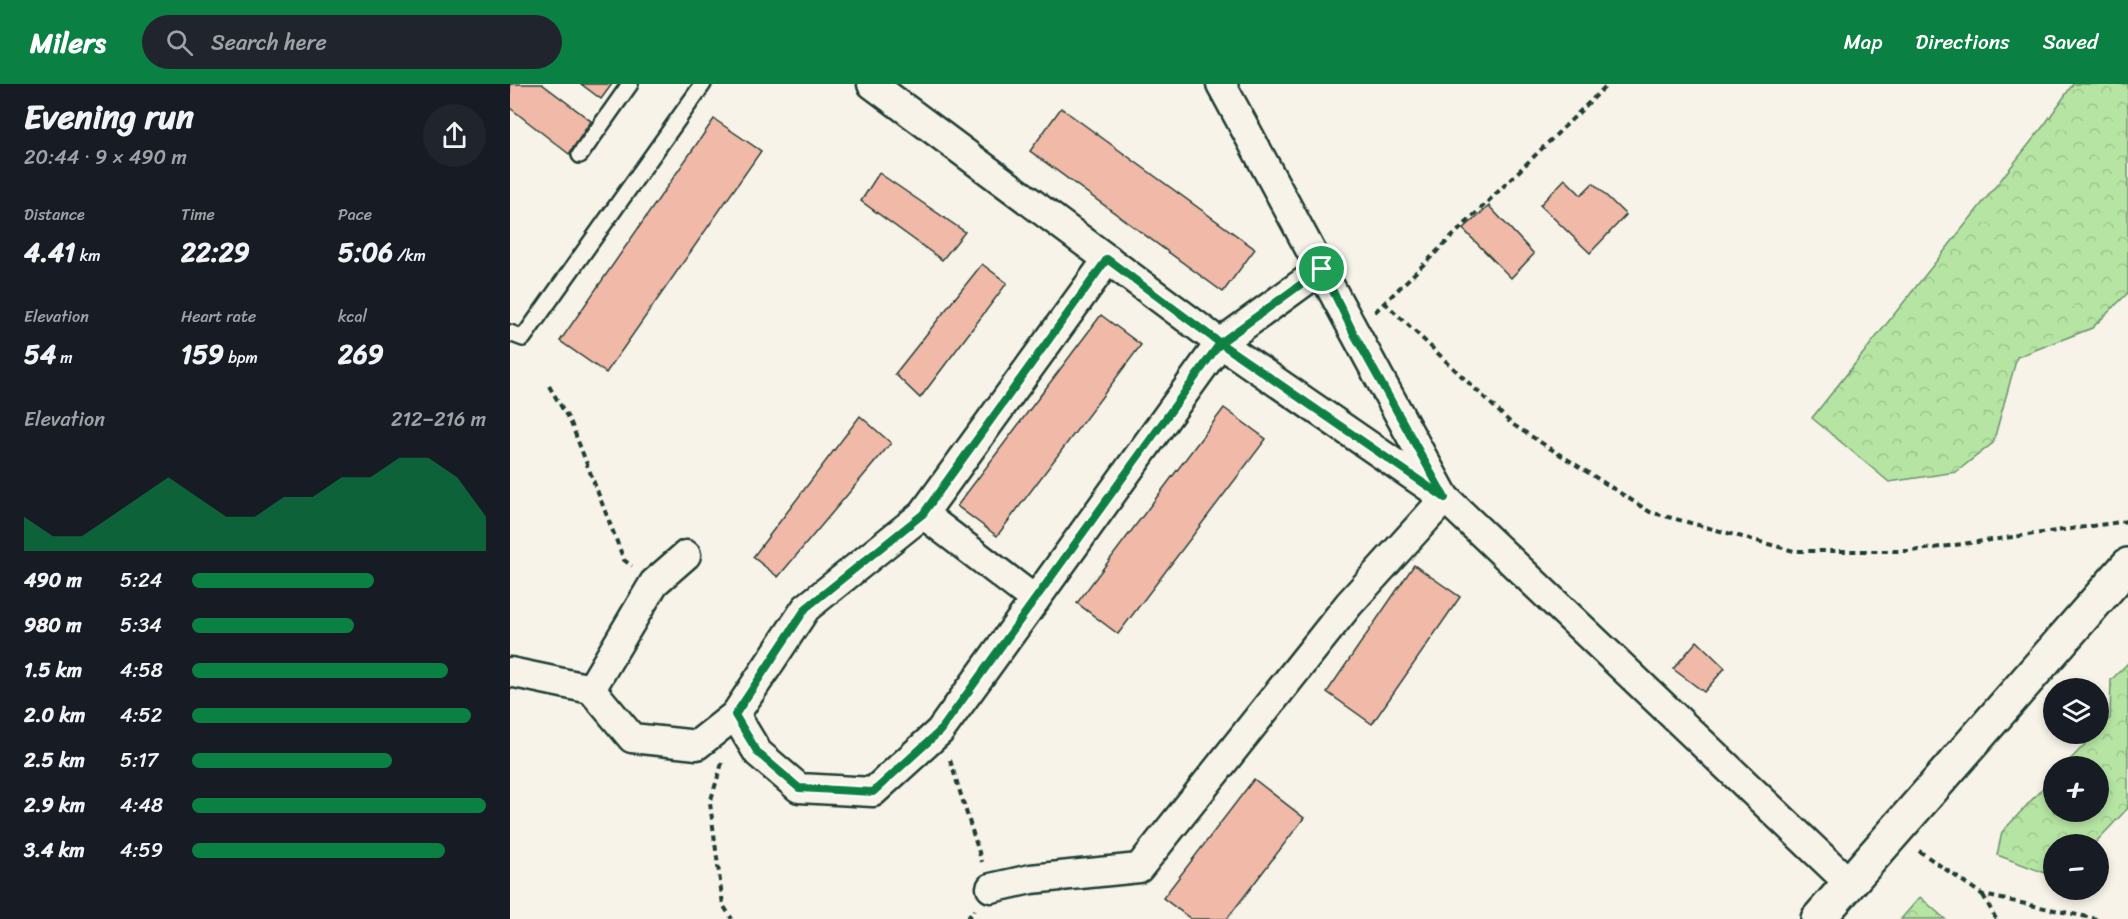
<!DOCTYPE html>
<html lang="en">
<head>
<meta charset="utf-8">
<style>
  body { margin:0; font-family:Sriracha,sans-serif; background:#20242c; color:#f1f3f6; height:100vh; display:flex; flex-direction:column; font-size:22px; white-space:nowrap }
  * { box-sizing:border-box; margin:0 }
  p { font-size:20px; color:#9ea1a6 }
  .icon { flex:none; width:33px; height:33px; fill:none; stroke:currentColor; stroke-width:2; stroke-linecap:round; stroke-linejoin:round }
  .map { position:relative; flex:1; overflow:hidden }
  .sheet { display:flex; flex-direction:column; background:#171b24; width:510px }
  .sheet>* { flex:none }
  .controls { position:absolute; left:1533px; top:594px; display:grid; gap:12px }
  .controls a { display:grid; place-items:center; width:66px; height:66px; border-radius:50%; background:#171b24; box-shadow:0 3px 9px #0003; font-size:30px }
  .pin { position:absolute; display:grid; place-items:center; width:51px; height:51px; color:#fff; margin:-26px; border:3px solid #fff; border-radius:50%; box-shadow:0 2px 6px #0007 }
  .round { display:grid; place-items:center; flex:none; width:63px; height:63px; border-radius:32px; background:#20242c }
  .head { display:flex; align-items:center; justify-content:space-between; height:102px; padding:0 24px }
  h1 { font-size:33px; font-weight:800; line-height:45px }
  .stats { display:grid; grid-template-columns:repeat(3,1fr); gap:9px; height:102px; padding:6px 24px }
  .stats div { display:grid; align-content:center }
  .stats b { font-size:26px; font-weight:800 }
  .stats small { font-size:16px; font-weight:400 }
  .stats p { font-size:16px }
  .chart { height:168px; padding:12px 24px }
  .chart p { display:flex; justify-content:space-between }
  .chart svg { width:100%; height:108px; margin-top:6px; fill:#0b8043; opacity:.7 }
  ul { padding:0 24px; list-style:none; font-size:20px }
  li { display:grid; grid-template-columns:96px 72px 1fr; align-items:center; height:45px }
  li i { height:15px; border-radius:8px; background:#0b8043 }
  header { display:flex; align-items:center; gap:36px; box-sizing:border-box; height:84px; padding:0 30px; background:#0b8043; color:#fff }
  header strong { font-size:28px }
  nav { display:flex; gap:33px; margin-inline-start:auto; font-size:21px }
  .search { width:420px; height:54px; background:#20242c; display:flex; align-items:center; gap:15px; box-sizing:border-box; padding:0 21px; border-radius:33px; color:#9ea1a6; font-size:22px }
  main { display:flex; flex:1; min-height:0 }
  .map>svg:first-child { display:block }
  .forest { fill:url(#forest-crowns); stroke:#6a916c; stroke-width:1.5 }
  .building { fill:#f1b9a7; stroke:#1f3d34; stroke-width:1.5 }
  .lines { fill:none; stroke-linecap:round; stroke-linejoin:round }
  .service-casing { stroke:#1f3d34; stroke-width:20 }
  .minor-casing { stroke:#1f3d34; stroke-width:33 }
  .primary-casing { stroke:#1f3d34; stroke-width:38 }
  .path { stroke:#1f3d34; stroke-width:4; stroke-dasharray:6 4.5; stroke-linecap:butt }
  .service { stroke:#f7f3e8; stroke-width:15 }
  .minor { stroke:#f7f3e8; stroke-width:28 }
  .primary { stroke:#f7f3e8; stroke-width:33 }
  .route-casing { stroke:#fff; stroke-width:12 }
  .route { stroke:#0b8043; stroke-width:8 }
</style>
</head>
<body>
<header>
<strong>Milers</strong>
<div class="search"><svg class="icon" aria-label="search" viewBox="0 0 24 24"><circle cx="10" cy="10" r="6"/><path d="M15 15l6 6"/></svg>Search here</div>
<nav><a>Map</a><a>Directions</a><a>Saved</a></nav>
</header>
<main>
<section class="sheet">
<div class="head"><div><h1>Evening run</h1><p>20:44 · 9 × 490 m</p></div><a class="round"><svg class="icon" aria-label="share" viewBox="0 0 24 24"><path d="M12 15V3M7 8l5-5 5 5M5 13v7h14v-7"/></svg></a></div>
<div class="stats">
<div><p>Distance</p><b>4.41<small> km</small></b></div>
<div><p>Time</p><b>22:29</b></div>
<div><p>Pace</p><b>5:06<small> /km</small></b></div>
</div>
<div class="stats">
<div><p>Elevation</p><b>54<small> m</small></b></div>
<div><p>Heart rate</p><b>159<small> bpm</small></b></div>
<div><p>kcal</p><b>269</b></div>
</div>
<div class="chart"><p><span>Elevation</span>212–216 m</p>
<svg viewBox="0 0 160 44" preserveAspectRatio="none"><path d="M0 44V30L10 38L20 38L30 30L40 22L50 14L60 22L70 30L80 30L90 22L100 22L110 14L120 14L130 6L140 6L150 14L160 30V44z"/></svg>
</div>
<ul>
<li><b>490 m</b>5:24<i style="width:62%"></i></li>
<li><b>980 m</b>5:34<i style="width:55%"></i></li>
<li><b>1.5 km</b>4:58<i style="width:87%"></i></li>
<li><b>2.0 km</b>4:52<i style="width:95%"></i></li>
<li><b>2.5 km</b>5:17<i style="width:68%"></i></li>
<li><b>2.9 km</b>4:48<i style="width:100%"></i></li>
<li><b>3.4 km</b>4:59<i style="width:86%"></i></li>
</ul>
</section>
<div class="map">
<svg width="1618" height="835" viewBox="0 0 1618 835">
  <defs>
    <pattern id="forest-crowns" width="20" height="18" patternUnits="userSpaceOnUse" patternTransform="scale(1.5)"><rect width="20" height="18" fill="#b6e5a3"/><path d="M2 6a3 3 0 1 1 6 0M12 15a3 3 0 1 1 6 0" fill="none" stroke="#9cc58d"/></pattern>
  </defs>
  <rect width="100%" height="100%" fill="#f7f3e8"/>
  <filter id="ink" filterUnits="userSpaceOnUse"><feTurbulence type="fractalNoise" baseFrequency=".0167" numOctaves="2"/><feDisplacementMap in="SourceGraphic" scale="12" xChannelSelector="R" yChannelSelector="G"/><feConvolveMatrix kernelMatrix="1 2 1 2 8 2 1 2 1" color-interpolation-filters="sRGB"/></filter>
  <g filter="url(#ink)">
    <g class="forest">
      <polygon points="1563,0 1618,0 1618,209 1582,244 1507,273 1483,359 1446,388 1379,398 1302,334 1535,40"/>
      <polygon points="1618,579 1618,724 1584,760 1544,760 1543,792 1487,771 1492,748 1543,693 1544,728 1588,728 1588,682 1554,682 1585,650 1588,650 1589,646 1600,634 1601,596"/>
      <polygon points="1410,813 1435,835 1391,835"/>
    </g>
    <g class="building">
      <polygon points="0,0 32,0 81,37 59,70 0,24"/>
      <polygon points="71,0 102,0 91,15"/>
      <polygon points="551,24 745,165 713,208 520,67"/>
      <polygon points="204,35 251,67 96,289 50,257"/>
      <polygon points="369,89 455,148 432,176 351,117"/>
      <polygon points="1055,95 1071,111 1083,99 1116,131 1080,169 1030,121"/>
      <polygon points="979,122 1024,170 1001,194 953,145"/>
      <polygon points="472,180 497,199 410,314 385,290"/>
      <polygon points="591,231 631,261 487,452 447,422"/>
      <polygon points="714,324 756,355 608,550 567,519"/>
      <polygon points="350,332 381,359 268,493 243,473"/>
      <polygon points="904,481 950,513 862,640 817,608"/>
      <polygon points="1187,557 1215,584 1194,608 1163,585"/>
      <polygon points="744,695 794,734 717,835 681,835 653,814"/>
    </g>
    <g class="lines">
      <g class="service-casing">
        <g id="service">
          <polyline points="70,71 120,0"/>
          <polyline points="0,249 13,254 193,0"/>
        </g>
      </g>
      <g class="minor-casing">
        <g id="minor">
          <polyline points="362,0 710,259 935,414 1338,798"/>
          <polyline points="598,175 413,430 525,516 710,259 812,185"/>
          <polyline points="0,588 81,605 144,499 176,471"/>
          <polyline points="81,605 122,654 187,661 225,631 296,524 413,430"/>
          <polyline points="225,631 248,669 289,704 363,708 430,647 525,516"/>
          <path d="M481 804 521 795 629 784 839 520 935 414C859 277 786 138 711 0"/>
        </g>
      </g>
      <g class="primary-casing">
        <polyline id="primary" points="1308,835 1618,481"/>
      </g>
      <g class="path">
        <polyline points="874,218 1002,340 1140,428 1284,467 1402,467 1618,437"/>
        <polyline points="865,228 1098,0"/>
        <polyline points="39,302 61,339 114,476 122,482"/>
        <polyline points="440,676 472,778"/>
        <polyline points="212,679 200,719 213,821 222,835"/>
        <polyline points="1409,767 1473,811 1587,835"/>
        <polyline points="1473,811 1486,835"/>
        <polyline points="457,835 464,826"/>
      </g>
      <use href="#service" class="service"/>
      <use href="#minor" class="minor"/>
      <use href="#primary" class="primary"/>
    </g>
  </g>
  <g class="lines" filter="url(#ink)">
    <g class="route-casing">
      <polyline id="route" points="812,185 710,259 430,647 363,708 289,704 248,669 225,631 296,524 413,430 597,175 710,259 935,414 844,250 812,185"/>
    </g>
    <use href="#route" class="route"/>
  </g>
</svg>
<div class="controls">
<a><svg class="icon" aria-label="layers" viewBox="0 0 24 24"><path d="M12 4l9 5-9 5-9-5zM3 14l9 5 9-5"/></svg></a>
<a>+</a>
<a>−</a>
</div>
<div class="pin" style="left:812px;top:185px;background:#1e9e55"><svg class="icon" aria-label="arrive" viewBox="0 0 24 24"><path d="M6 21V4h12l-3 4 3 4H6"/></svg></div>
</div>
</main>
</body>
</html>
